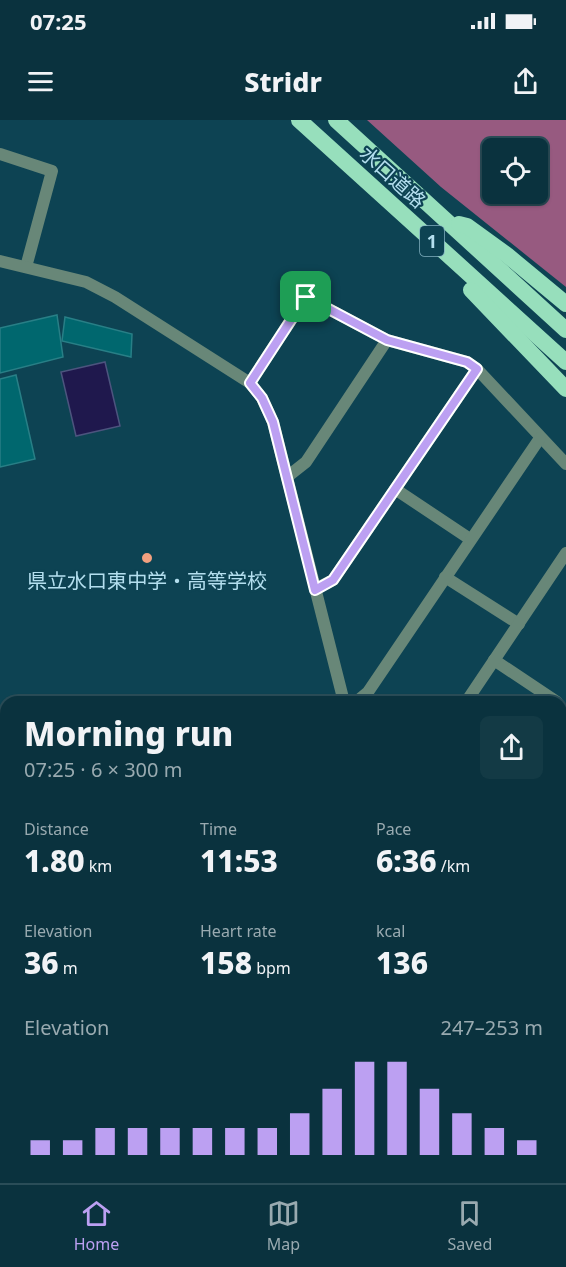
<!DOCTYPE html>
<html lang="en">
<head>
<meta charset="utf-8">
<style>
  body { margin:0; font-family:"Noto Sans","Noto Sans JP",sans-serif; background:#133a45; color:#f1f3f6; height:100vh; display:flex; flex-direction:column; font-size:22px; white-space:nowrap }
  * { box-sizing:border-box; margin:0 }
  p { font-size:20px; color:#99aab0 }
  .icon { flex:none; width:33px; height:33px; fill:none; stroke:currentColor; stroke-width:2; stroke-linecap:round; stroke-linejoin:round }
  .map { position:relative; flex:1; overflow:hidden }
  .side { position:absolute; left:0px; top:576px; width:567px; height:488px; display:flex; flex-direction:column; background:#0a323e; border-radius:18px 18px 0 0; box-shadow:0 2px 4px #0004,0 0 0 2px #2a4d58 }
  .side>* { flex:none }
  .controls { position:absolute; left:482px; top:18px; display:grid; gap:12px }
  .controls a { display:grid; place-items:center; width:66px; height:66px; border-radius:9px; background:#0a323e; box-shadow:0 2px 4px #0004,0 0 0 2px #2a4d58; font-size:30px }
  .pin { position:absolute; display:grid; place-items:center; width:51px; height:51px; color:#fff; margin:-26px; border-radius:12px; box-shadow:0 3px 9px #0006 }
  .round { display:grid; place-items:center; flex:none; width:63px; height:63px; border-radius:9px; background:#133a45 }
  .summary { display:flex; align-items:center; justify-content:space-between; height:102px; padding:0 24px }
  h1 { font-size:33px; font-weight:800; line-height:45px }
  .metrics { display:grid; grid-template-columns:repeat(3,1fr); gap:9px; height:102px; padding:6px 24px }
  .metrics div { display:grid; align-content:center }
  .metrics b { font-size:30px; font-weight:800 }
  .metrics small { font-size:16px; font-weight:400 }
  .metrics p { font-size:16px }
  .chart { height:168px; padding:12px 24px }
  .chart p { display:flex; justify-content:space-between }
  .chart svg { width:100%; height:108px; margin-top:6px; stroke:#bca0f2; stroke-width:6 }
  .status { display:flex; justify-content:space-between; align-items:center; height:42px; padding:0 30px; background:#0a323e; direction:ltr }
  .status svg { height:16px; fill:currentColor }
  header { display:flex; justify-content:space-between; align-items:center; height:78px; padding:0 24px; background:#0a323e; font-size:27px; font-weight:800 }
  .menu { display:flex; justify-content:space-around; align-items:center; height:84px; border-top:2px solid #2a4d58; background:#0a323e; font-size:16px; color:#99aab0 }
  .menu a { display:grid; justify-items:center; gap:3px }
  .menu .on { color:#bca0f2 }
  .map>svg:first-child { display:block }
  .forest { fill:#975a80; fill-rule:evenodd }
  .water { fill:#1f184d; stroke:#4c547e; stroke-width:1.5 }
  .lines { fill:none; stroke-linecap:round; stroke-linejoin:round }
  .river { stroke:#1f184d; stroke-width:32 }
  .building { fill:#00676e; stroke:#287f86; stroke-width:1.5 }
  .minor { stroke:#688778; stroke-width:12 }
  .tertiary { stroke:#688778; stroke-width:12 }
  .trunk { stroke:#97dfbc; stroke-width:16 }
  .route-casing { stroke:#fff; stroke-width:12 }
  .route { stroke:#bca0f2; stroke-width:8 }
  .poi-dot { fill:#f2a07f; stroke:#0d4353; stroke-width:2 }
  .labels { text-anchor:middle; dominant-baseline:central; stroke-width:4.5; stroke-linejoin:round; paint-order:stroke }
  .shield { fill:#0d4353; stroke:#82b0c0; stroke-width:1.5 }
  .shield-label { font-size:18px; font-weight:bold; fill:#b4dfef }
  .street-label { font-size:20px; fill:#b4dfef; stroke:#0d4353 }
  .poi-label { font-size:20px; fill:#b4dfef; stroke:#0d4353 }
</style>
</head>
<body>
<div class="status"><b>07:25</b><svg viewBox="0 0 49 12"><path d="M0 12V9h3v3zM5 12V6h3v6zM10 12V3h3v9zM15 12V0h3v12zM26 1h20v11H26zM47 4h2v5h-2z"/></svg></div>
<header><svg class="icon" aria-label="menu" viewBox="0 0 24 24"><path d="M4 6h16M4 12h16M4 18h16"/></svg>Stridr<svg class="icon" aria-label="share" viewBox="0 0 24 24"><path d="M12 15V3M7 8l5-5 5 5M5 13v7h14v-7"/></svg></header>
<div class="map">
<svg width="566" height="1063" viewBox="0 0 566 1063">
  <rect width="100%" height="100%" fill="#0d4353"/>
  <g class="forest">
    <path d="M367 0H566V167L441 67ZM492 28H537V74H492Z"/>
    <polygon points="566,958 566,1063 470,1063 471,1058 561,1058 561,963"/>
  </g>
  <polygon class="water" points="105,242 120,306 76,316 61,252"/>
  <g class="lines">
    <g class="river">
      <polyline points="561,730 566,722"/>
      <polyline points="410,1063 411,1058"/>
    </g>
  </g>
  <g class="building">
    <polygon points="57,195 63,237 0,253 0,208"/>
    <polygon points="65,197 132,214 131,237 62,221"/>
    <polygon points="16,255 35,339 0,347 0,259"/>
    <polygon points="0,852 6,852 0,915"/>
  </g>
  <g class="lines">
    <g class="minor">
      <polyline points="0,34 52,51 26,147"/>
      <polyline points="250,263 306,177 387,220 467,242 477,249 566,344"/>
      <polyline points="287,357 306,342 387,220"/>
      <polyline points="395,369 470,419"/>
      <polyline points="445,457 519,504"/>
      <polyline points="315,469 333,460 477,249"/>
      <polyline points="494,540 557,582"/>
      <polyline points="356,582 368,572 540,318"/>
      <polyline points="466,582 566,433"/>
      <polyline points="561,605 566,598"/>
    </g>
    <polyline class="tertiary" points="0,141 86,162 115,177 250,263 262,278 273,302 344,582"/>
    <g class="trunk">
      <polyline points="299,0 566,242"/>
      <polyline points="336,0 566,210"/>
      <polyline points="459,104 467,106 507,135 566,184"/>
      <polyline points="471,170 566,269"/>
      <polyline points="561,799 566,788"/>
      <polyline points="445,1063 446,1058"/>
    </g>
  </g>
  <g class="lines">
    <g class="route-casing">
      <polygon id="route" points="306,177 387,220 467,242 477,249 333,460 315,470 273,302 262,278 250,263"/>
    </g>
    <use href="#route" class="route"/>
  </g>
  <circle class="poi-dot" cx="147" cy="438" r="6"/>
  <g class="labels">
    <rect class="shield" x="420" y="106" width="24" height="30" rx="4.5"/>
    <g class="shield-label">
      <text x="432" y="121">1</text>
    </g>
    <g class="street-label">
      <text transform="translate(393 57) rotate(42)">水口道路</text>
    </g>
    <g class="poi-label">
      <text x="147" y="460">県立水口東中学・高等学校</text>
    </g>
  </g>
</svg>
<div class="controls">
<a><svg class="icon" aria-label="locate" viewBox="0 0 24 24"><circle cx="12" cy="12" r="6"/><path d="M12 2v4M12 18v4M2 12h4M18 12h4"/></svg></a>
</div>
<div class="pin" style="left:306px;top:177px;background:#1e9e55"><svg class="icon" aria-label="arrive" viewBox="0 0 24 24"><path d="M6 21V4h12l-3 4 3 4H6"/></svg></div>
<section class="side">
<div class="summary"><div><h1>Morning run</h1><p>07:25 · 6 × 300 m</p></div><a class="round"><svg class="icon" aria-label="share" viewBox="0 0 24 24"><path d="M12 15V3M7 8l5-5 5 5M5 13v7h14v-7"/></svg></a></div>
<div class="metrics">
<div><p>Distance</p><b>1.80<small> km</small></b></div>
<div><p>Time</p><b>11:53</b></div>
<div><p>Pace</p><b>6:36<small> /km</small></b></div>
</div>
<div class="metrics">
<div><p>Elevation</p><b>36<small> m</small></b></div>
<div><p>Heart rate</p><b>158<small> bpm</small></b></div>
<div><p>kcal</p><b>136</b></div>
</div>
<div class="chart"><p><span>Elevation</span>247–253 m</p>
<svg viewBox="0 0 160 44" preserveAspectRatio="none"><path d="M5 44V38M15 44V38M25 44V33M35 44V33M45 44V33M55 44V33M65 44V33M75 44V33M85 44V27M95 44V17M105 44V6M115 44V6M125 44V17M135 44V27M145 44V33M155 44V38"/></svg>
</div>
</section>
</div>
<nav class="menu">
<a class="on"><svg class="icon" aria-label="home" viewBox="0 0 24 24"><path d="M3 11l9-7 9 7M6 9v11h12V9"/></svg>Home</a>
<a><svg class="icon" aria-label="map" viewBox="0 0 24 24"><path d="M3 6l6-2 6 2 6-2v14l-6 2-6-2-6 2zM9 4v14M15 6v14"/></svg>Map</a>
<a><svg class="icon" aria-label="saved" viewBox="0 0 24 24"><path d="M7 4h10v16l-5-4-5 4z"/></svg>Saved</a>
</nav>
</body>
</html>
